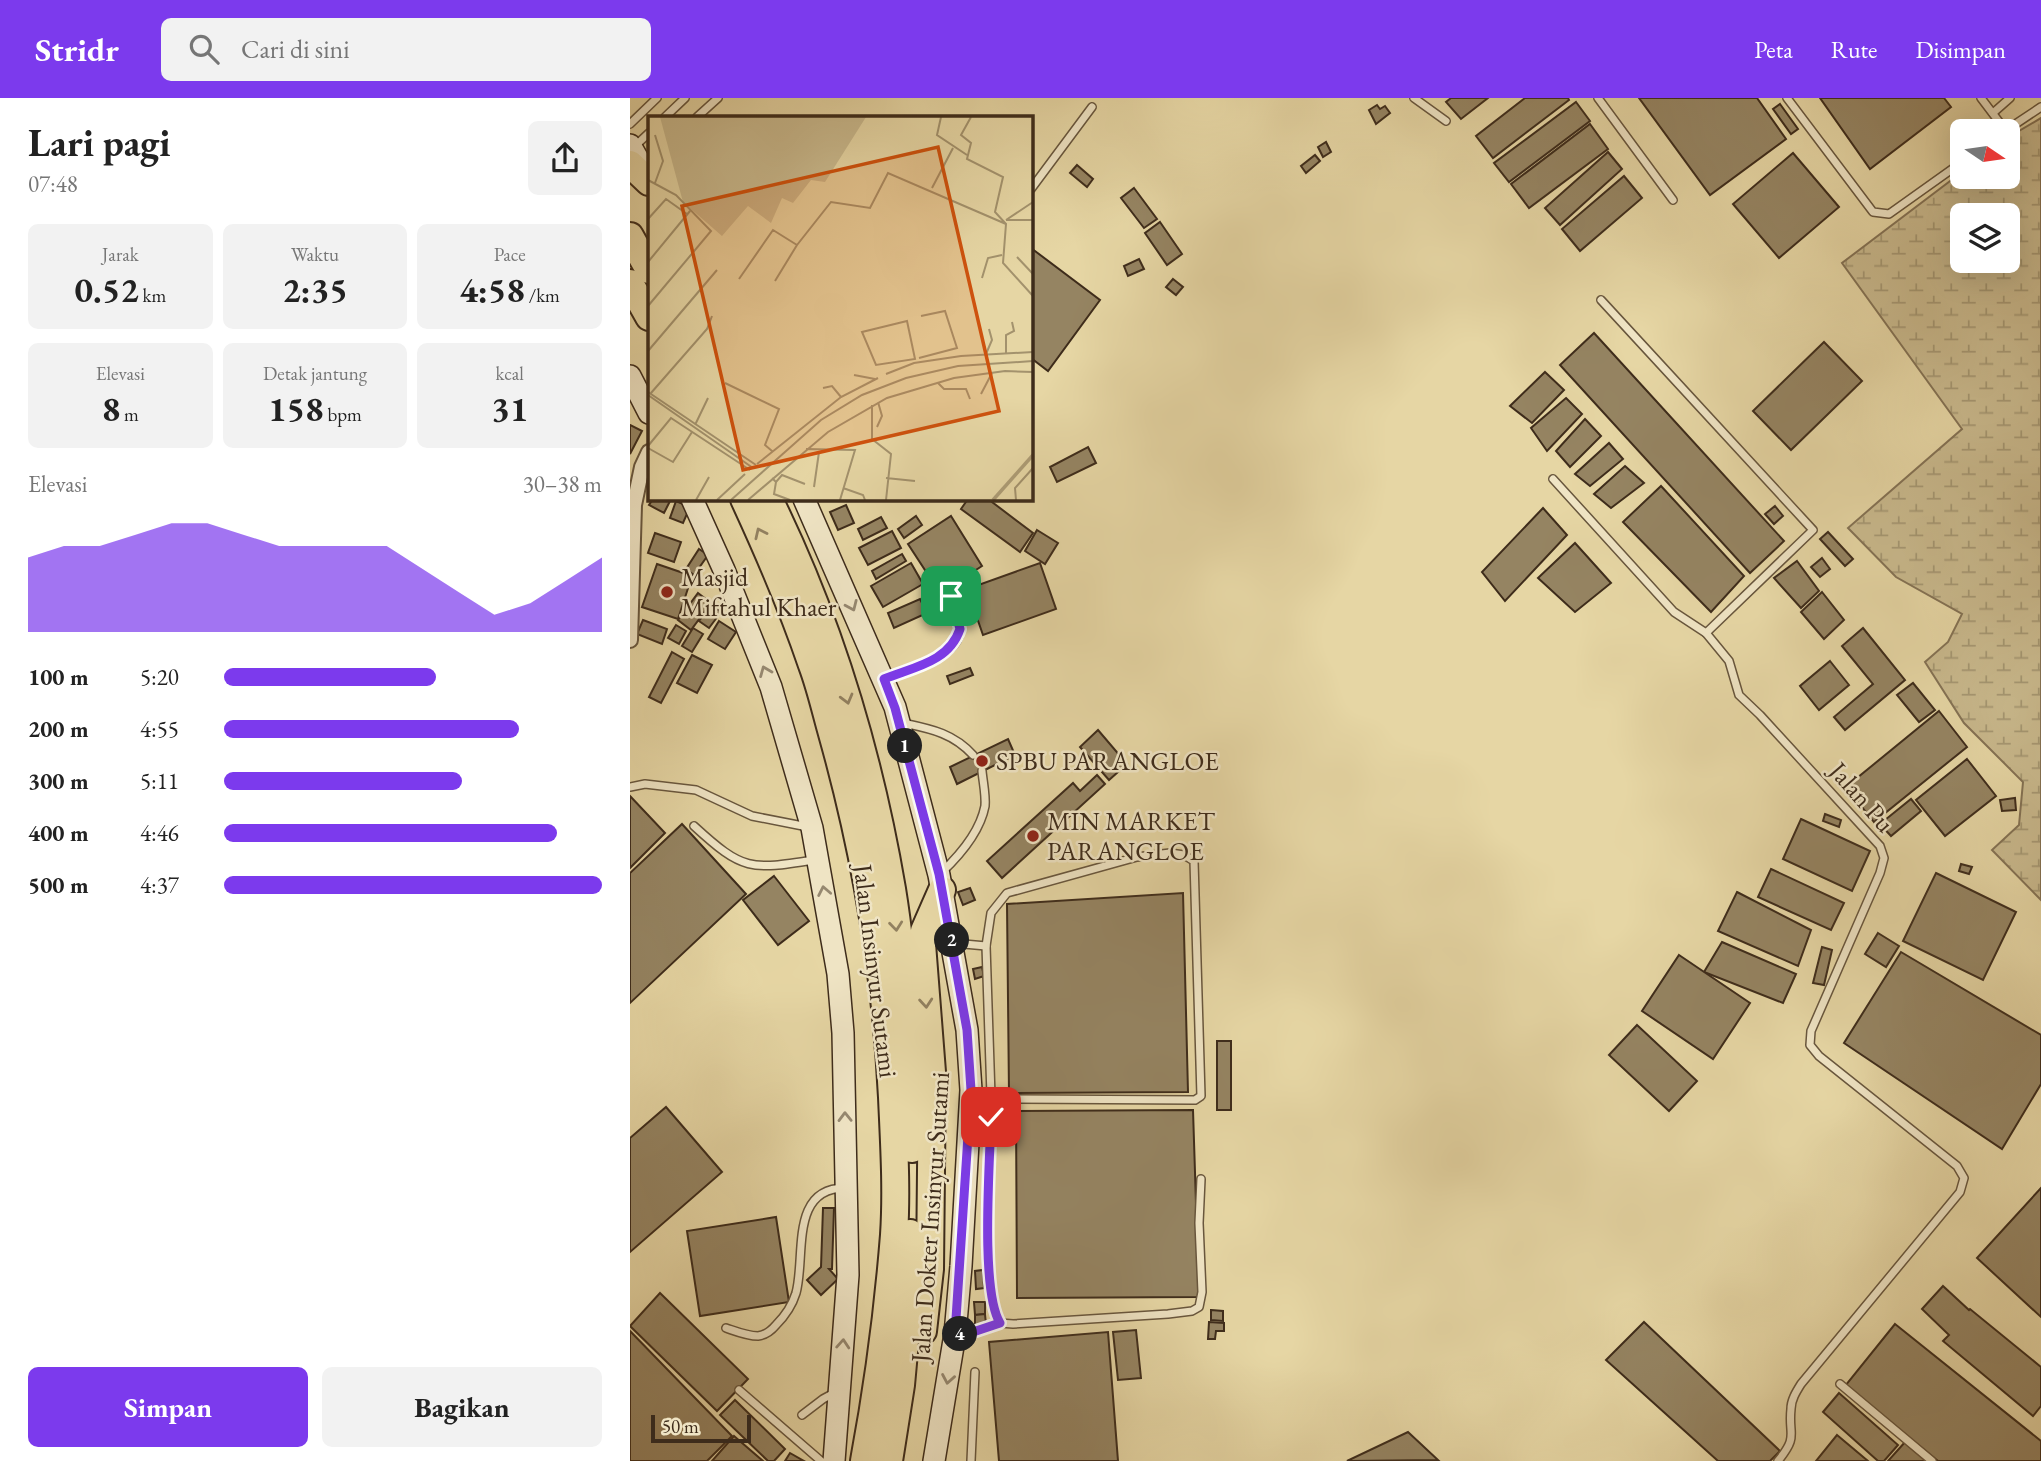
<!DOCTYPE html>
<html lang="id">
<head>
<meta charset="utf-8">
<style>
  body { margin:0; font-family:"EB Garamond",serif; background:#f2f2f2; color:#222; height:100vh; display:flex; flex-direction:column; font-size:26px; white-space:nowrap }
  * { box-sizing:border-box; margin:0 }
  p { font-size:23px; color:#767676 }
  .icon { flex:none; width:38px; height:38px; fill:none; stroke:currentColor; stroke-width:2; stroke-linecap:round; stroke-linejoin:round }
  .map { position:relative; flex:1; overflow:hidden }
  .drawer { display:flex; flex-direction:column; background:#fff; width:630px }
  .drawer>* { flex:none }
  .needle { width:46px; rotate:103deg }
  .controls { position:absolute; left:1320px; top:21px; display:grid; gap:14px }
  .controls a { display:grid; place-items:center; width:70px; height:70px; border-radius:10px; background:#fff; box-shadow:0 7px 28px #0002; font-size:35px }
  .scale { position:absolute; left:21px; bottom:18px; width:100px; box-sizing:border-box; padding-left:7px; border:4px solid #3e2c1b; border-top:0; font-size:19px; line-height:24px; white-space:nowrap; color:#3e2c1b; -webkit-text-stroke:5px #efe4c4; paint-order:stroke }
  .pin { position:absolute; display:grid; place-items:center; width:60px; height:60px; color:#fff; margin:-30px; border-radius:14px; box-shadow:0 4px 10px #0006 }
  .km { position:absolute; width:35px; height:35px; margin:-18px; border-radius:50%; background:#222; color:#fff; font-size:19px; line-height:35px; text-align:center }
  .round { display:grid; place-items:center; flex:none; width:74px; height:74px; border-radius:10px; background:#f2f2f2 }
  .overview { display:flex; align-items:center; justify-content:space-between; height:119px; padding:0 28px }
  h1 { font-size:38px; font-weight:700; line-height:52px }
  .figures { display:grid; grid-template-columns:repeat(3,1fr); gap:10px; height:119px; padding:7px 28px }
  .figures div { display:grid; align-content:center; border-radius:10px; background:#f2f2f2; text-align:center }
  .figures b { font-size:35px; font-weight:700 }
  .figures small { font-size:19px; font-weight:400 }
  .figures p { font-size:19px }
  .chart { height:196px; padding:14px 28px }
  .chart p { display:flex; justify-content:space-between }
  .chart svg { width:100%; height:126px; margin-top:7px; fill:#7c3aed; opacity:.7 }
  .action { display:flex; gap:14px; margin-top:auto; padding:14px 28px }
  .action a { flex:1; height:80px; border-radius:10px; background:#7c3aed; color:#fff; font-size:28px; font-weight:700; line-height:80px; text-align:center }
  .action a+a { background:#f2f2f2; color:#222 }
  ul { padding:0 28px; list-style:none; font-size:23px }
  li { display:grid; grid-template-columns:112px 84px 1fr; align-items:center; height:52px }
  li i { height:18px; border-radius:9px; background:#7c3aed }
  header { display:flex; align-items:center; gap:42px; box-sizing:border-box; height:98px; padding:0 35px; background:#7c3aed; color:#fff }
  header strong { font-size:33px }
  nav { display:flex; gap:38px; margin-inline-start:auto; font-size:24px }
  .search { width:490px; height:63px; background:#f2f2f2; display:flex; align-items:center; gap:18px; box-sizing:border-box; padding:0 24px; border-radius:10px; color:#767676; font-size:26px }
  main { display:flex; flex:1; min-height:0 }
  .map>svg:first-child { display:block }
  .wetland { fill:url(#wetland-marsh); stroke:#847254; stroke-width:2; fill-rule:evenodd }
  .building { fill:#958462; stroke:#3e2c1b; stroke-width:2 }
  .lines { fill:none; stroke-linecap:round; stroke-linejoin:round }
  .lane-casing { stroke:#68563d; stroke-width:10 }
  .street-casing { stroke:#68563d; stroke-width:18 }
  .secondary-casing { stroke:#3e2c1b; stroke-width:24 }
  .highway-casing { stroke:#3e2c1b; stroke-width:30 }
  .lane { stroke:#efe4c4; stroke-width:7 }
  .street { stroke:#efe4c4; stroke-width:14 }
  .secondary { stroke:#efe4c4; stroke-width:21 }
  .highway { stroke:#e6d6a4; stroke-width:26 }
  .oneway { stroke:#928160 }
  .oneway2 { stroke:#968870 }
  .route-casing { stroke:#fff; stroke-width:14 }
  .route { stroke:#7c3aed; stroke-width:9 }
  .poi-dot { fill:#8f2418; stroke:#efe4c4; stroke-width:2.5 }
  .labels { text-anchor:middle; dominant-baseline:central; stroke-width:5; stroke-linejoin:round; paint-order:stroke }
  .poi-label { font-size:26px; fill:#3e2c1b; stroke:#efe4c4; text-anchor:start }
  .street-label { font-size:26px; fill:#3e2c1b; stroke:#efe4c4 }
  .inset-river { fill:none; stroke:#ad9c75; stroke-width:3.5 }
  .inset-road { fill:none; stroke:#a3926d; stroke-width:2 }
  .view { fill:#ce520e; fill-opacity:0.15; stroke:#ce520e; stroke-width:3.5 }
  .inset-edge { fill:none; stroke:#3e2c1b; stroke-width:3.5 }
</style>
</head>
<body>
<header>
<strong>Stridr</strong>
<div class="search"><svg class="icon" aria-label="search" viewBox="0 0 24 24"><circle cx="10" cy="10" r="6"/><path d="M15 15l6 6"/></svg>Cari di sini</div>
<nav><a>Peta</a><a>Rute</a><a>Disimpan</a></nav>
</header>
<main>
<section class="drawer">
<div class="overview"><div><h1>Lari pagi</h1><p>07:48</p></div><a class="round"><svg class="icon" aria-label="share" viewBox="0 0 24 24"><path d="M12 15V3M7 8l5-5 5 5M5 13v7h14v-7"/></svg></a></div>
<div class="figures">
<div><p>Jarak</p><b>0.52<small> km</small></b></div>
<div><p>Waktu</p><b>2:35</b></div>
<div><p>Pace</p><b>4:58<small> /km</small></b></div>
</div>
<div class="figures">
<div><p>Elevasi</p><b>8<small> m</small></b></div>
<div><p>Detak jantung</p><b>158<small> bpm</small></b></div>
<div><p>kcal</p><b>31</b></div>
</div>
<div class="chart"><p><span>Elevasi</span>30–38 m</p>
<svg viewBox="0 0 160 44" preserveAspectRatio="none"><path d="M0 44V18L10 14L20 14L30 10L40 6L50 6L60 10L70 14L80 14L90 14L100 14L110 22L120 30L130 38L140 34L150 26L160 18V44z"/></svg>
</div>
<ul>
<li><b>100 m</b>5:20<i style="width:56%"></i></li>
<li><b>200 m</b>4:55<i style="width:78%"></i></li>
<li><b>300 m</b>5:11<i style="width:63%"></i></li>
<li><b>400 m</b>4:46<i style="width:88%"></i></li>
<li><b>500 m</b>4:37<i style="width:100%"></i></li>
</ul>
<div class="action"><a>Simpan</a><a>Bagikan</a></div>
</section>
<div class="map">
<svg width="1411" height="1363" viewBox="0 0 1411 1363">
  <defs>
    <pattern id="wetland-marsh" width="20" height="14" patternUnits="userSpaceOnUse" patternTransform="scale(1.75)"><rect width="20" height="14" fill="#c9b98d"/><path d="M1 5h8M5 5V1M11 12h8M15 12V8" fill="none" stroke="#a59772"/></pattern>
  </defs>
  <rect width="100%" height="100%" fill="#e6d6a4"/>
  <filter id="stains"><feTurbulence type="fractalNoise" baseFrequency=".00286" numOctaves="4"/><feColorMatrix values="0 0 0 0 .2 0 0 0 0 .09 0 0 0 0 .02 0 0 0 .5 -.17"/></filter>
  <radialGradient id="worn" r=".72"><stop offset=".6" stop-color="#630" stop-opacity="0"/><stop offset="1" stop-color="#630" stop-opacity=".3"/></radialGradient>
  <path class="wetland" d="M1411 20V802L1362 752 1389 727 1393 684 1334 625 1295 564 1318 544 1332 516 1266 479 1218 430 1332 331 1212 165 1332 74V79H1377V40ZM1332 117H1377V163H1332Z"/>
  <g class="building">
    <polygon points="821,0 858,0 831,21 816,4"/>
    <polygon points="895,0 938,0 939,2 863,60 846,38"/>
    <polygon points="1009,0 1127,0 1156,41 1080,97"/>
    <polygon points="1190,0 1314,0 1321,9 1240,71"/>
    <polygon points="946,4 960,23 879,84 864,65"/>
    <polygon points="1150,6 1168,31 1161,36 1143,11"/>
    <polygon points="747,7 750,11 755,8 760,15 746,26 739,12"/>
    <polygon points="960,26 978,51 899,110 881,86"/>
    <polygon points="696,44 701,54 693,59 688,49"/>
    <polygon points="978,54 992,71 930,127 915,110"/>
    <polygon points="1163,55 1209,109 1149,160 1103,106"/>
    <polygon points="685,57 690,63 676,75 671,68"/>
    <polygon points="447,67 463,81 457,89 440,75"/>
    <polygon points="994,78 1012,100 950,153 932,131"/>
    <polygon points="504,90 527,121 514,130 491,100"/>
    <polygon points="530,124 552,156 537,167 515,135"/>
    <polygon points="401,150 470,202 418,273 401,260"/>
    <polygon points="509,161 514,171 498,178 494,168"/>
    <polygon points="543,181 553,189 546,197 536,189"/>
    <polygon points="964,235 1154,443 1120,475 930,267"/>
    <polygon points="1194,244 1232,283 1161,352 1123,313"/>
    <polygon points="915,274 934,292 902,325 880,308"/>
    <polygon points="936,300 952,316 917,353 901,330"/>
    <polygon points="955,321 971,338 940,369 926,353"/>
    <polygon points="0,327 12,333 0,356"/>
    <polygon points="979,345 993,361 960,388 945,376"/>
    <polygon points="458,349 466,365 427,384 420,369"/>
    <polygon points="995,368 1014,385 981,410 964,396"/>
    <polygon points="1031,388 1114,478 1081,514 993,424"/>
    <polygon points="23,401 40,403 34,415 19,407"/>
    <polygon points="338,401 358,401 403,435 390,454 331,411"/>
    <polygon points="46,403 60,409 53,425 40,420"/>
    <polygon points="216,407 224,425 208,432 200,414"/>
    <polygon points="1145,408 1153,418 1144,426 1135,416"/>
    <polygon points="913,410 937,437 875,503 852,474"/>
    <polygon points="286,418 292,427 274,440 268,431"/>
    <polygon points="321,418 352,468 310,495 278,446"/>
    <polygon points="251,419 257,430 233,442 228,431"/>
    <polygon points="407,432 428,445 415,466 395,453"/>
    <polygon points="262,433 271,450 238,467 229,450"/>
    <polygon points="1198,434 1223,461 1215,468 1190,441"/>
    <polygon points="25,435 51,444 44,464 18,455"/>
    <polygon points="945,445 981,485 945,514 908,480"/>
    <polygon points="69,451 78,457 64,477 56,471"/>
    <polygon points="272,456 276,463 246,481 242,473"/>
    <polygon points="1192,460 1200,471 1190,479 1181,469"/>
    <polygon points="1167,463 1189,493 1171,510 1144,480"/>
    <polygon points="281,465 293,486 253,509 241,488"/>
    <polygon points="410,465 426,511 353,537 337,491"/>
    <polygon points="27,466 62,478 48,521 12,509"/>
    <polygon points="1192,494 1214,522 1194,541 1171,514"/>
    <polygon points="68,495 81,505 61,532 48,522"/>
    <polygon points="304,499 312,509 307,513 299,504"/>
    <polygon points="290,501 297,515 264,530 258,515"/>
    <polygon points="81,507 91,514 79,530 69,523"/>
    <polygon points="13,522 37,531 32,546 7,536"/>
    <polygon points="89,523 106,534 95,551 78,541"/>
    <polygon points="46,527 56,533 49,546 38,540"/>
    <polygon points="63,530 73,536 62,554 52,548"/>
    <polygon points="1233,530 1275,582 1215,632 1204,619 1243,586 1212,548"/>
    <polygon points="42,554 54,561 31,605 19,599"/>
    <polygon points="62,557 82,567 67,595 47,585"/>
    <polygon points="1200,563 1219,587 1189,612 1170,588"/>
    <polygon points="340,570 343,577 320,586 317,578"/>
    <polygon points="1283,585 1305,612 1289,624 1267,597"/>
    <polygon points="1309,613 1337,649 1244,724 1216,689"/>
    <polygon points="468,632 497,666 479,682 450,649"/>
    <polygon points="378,641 385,657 327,686 320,669"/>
    <polygon points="1337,661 1366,698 1315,738 1286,702"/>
    <polygon points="467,677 475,686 372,780 357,763 443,685 450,693"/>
    <polygon points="0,698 35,735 0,770"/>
    <polygon points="1385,700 1386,712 1372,713 1370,702"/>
    <polygon points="1281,701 1291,713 1261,738 1250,726"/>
    <polygon points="1195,716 1211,722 1209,729 1193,723"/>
    <polygon points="1171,721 1240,753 1222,793 1153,761"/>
    <polygon points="52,726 116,796 0,905 0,775"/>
    <polygon points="1331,766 1342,769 1339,776 1329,773"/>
    <polygon points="1141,771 1214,805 1201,832 1128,799"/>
    <polygon points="1306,775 1386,814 1353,882 1273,843"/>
    <polygon points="144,778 179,823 148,847 113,802"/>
    <polygon points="340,790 345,802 333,807 328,794"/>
    <polygon points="1107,794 1181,832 1168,868 1088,833"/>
    <polygon points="553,795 558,994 379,995 377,806"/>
    <polygon points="1248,835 1269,848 1256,869 1235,856"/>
    <polygon points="1092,844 1166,876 1153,905 1074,874"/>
    <polygon points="1192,849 1202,852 1194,887 1183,885"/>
    <polygon points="1271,854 1411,937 1411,986 1372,1051 1214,945"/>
    <polygon points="1049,857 1120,905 1083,961 1012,913"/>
    <polygon points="352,869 354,878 345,881 343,871"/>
    <polygon points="1007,927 1067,983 1039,1013 979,957"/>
    <rect x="587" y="943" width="14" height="69"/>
    <polygon points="36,1009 92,1074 0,1154 0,1040"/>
    <polygon points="563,1012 569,1199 387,1200 386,1013"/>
    <polygon points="1411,1090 1411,1219 1347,1160"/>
    <polygon points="193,1110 204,1110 202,1171 199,1171 208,1181 191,1197 177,1182 191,1169"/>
    <polygon points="146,1119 159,1204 70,1218 57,1133"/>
    <polygon points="353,1172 354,1190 346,1191 345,1173"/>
    <polygon points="1313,1188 1339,1212 1340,1211 1411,1269 1411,1308 1403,1318 1313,1243 1319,1237 1292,1211"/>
    <polygon points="30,1195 118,1281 87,1313 0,1228"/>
    <polygon points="344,1204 355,1204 355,1216 345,1217"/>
    <polygon points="581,1212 593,1213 593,1223 581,1222"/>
    <polygon points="355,1216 356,1227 345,1228 345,1217"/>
    <polygon points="579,1224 594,1225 594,1233 586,1233 585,1241 578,1241"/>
    <polygon points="1014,1224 1150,1353 1140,1363 1088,1363 976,1262"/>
    <polygon points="1265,1226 1411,1343 1411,1363 1308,1363 1215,1288"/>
    <polygon points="506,1232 511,1280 488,1282 483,1234"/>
    <polygon points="0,1233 102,1338 77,1363 0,1363"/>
    <polygon points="478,1234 488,1363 369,1363 359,1244"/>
    <polygon points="1209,1295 1268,1347 1254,1363 1248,1363 1193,1314"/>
    <polygon points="105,1302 155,1351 144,1363 138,1363 90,1317"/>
    <polygon points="778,1334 808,1362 717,1363"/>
    <polygon points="1207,1337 1238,1363 1186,1363"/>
    <polygon points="104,1338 133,1363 82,1363"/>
    <polygon points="1276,1343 1299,1363 1258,1363"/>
    <polygon points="160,1355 174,1363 155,1363"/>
  </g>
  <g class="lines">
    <g class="lane-casing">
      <g id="lane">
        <polyline points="784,0 816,23"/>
        <polyline points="968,0 1043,102"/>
        <polyline points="1157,0 1243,114 1259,116 1332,64"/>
        <polyline points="1351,0 1376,33"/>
        <polyline points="1363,15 1380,0"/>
        <polyline points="35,19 55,0"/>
        <polyline points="67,19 88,0"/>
        <polyline points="0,26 27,0"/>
        <polyline points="1375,33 1411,9"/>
        <polyline points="5,48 19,35"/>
        <polyline points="401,91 462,9"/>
        <path d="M971 202 1183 432 1076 535 1099 563 1109 597 1130 617 1250 748 1254 760 1250 775 1181 933 1180 947 1189 958 1327 1068 1334 1080 1330 1094 1171 1286C1166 1294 1161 1302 1161 1311 1158 1338 1169 1337 1148 1363"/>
        <polyline points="923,381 1044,514 1076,535"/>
        <path d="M255 580C277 572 330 560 330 531 330 521 324 508 321 498"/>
        <path d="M273 625C301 631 323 635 343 657"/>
        <polyline points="0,689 15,686 66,692 122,718 178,729"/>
        <path d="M64 728C113 773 120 772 184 762"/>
        <polygon points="540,755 554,757 564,763 571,998 565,1002 366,1001 361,998 356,848 361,815 377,795 507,759"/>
        <path d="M312 774C331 756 350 734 355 708 356 697 353 684 352 673"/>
        <polyline points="323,845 356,848"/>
        <path d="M361 1019C360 1063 350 1192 370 1225L383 1226 538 1216 562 1213 569 1209 572 1194 569 1125 571 1081"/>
        <path d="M96 1230C105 1233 117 1238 128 1238 136 1237 141 1233 146 1227 155 1218 162 1208 166 1195 176 1159 159 1090 215 1090"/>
        <polyline points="326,1236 340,1235 370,1225"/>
        <polyline points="1210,1286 1302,1363"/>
        <polyline points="109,1292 191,1363"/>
        <polyline points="172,1317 193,1301 206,1294"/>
        <polyline points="341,1363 345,1274"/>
      </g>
    </g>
    <g class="street-casing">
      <polyline id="street" points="0,542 4,407 12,369 19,354"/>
    </g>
    <g class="secondary-casing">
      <g id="secondary">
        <polyline points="0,47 18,79"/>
        <polyline points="0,278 19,315"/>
        <polyline points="62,401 94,472 141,589 182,730 208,876 213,935 218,1177 204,1363"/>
        <polyline points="174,401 265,609 309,777 337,932 341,992 331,1168 325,1236 304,1363"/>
      </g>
    </g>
    <g class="highway-casing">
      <g id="highway">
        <polyline points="0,66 19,84"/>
        <polyline points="0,138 19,172"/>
        <polyline points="0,185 19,219"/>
        <path d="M114 401C139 455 163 511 182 567 191 591 196 615 203 639 236 757 256 877 262 999 264 1045 267 1091 264 1137 258 1213 248 1288 234 1363"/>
        <path d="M139 401C199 523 239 656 262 791 276 877 279 964 282 1051"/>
        <polyline points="293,1233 300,1171 302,974 292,846 294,833 312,792"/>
        <polyline points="259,1363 271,1287 278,1210 280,1135"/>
      </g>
    </g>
    <use href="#lane" class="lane"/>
    <use href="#street" class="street"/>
    <use href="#secondary" class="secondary"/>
    <use href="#highway" class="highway"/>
  </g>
  <defs><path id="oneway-chevron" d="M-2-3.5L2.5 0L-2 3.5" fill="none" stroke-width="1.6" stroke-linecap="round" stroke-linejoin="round" transform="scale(1.75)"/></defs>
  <g class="oneway">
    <use href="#oneway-chevron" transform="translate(130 435) rotate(-115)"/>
    <use href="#oneway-chevron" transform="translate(217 601) rotate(75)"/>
    <use href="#oneway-chevron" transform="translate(266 828) rotate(84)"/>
    <use href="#oneway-chevron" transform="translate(296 905) rotate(85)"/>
  </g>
  <g class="oneway2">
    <use href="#oneway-chevron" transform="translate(222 508) rotate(66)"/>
    <use href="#oneway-chevron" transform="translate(135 573) rotate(-112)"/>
    <use href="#oneway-chevron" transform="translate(194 793) rotate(-101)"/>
    <use href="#oneway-chevron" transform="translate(215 1019) rotate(-91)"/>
    <use href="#oneway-chevron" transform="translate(213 1246) rotate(-86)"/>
    <use href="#oneway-chevron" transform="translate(318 1281) rotate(100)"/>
  </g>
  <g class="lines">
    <g class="route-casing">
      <path id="route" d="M321 498 330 531C319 564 284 569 254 581L265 610 309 776 337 932 341 992 325 1236 340 1235 370 1225C350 1192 360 1063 361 1019"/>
    </g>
    <use href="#route" class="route"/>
  </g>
  <g class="poi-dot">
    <circle cx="37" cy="494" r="7"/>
    <circle cx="352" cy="663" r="7"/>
    <circle cx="403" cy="738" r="7"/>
  </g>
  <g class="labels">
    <g class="poi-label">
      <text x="51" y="479">Masjid<tspan x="51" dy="30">Miftahul Khaer</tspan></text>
      <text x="366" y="663">SPBU PARANGLOE</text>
      <text x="417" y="723">MIN MARKET<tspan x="417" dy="30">PARANGLOE</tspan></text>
    </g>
    <g class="street-label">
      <text transform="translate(1232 699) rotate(49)">Jalan Pu</text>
      <text transform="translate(246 873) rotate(83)">Jalan Insinyur Sutami</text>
      <text transform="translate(300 1119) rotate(-86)">Jalan Dokter Insinyur Sutami</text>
    </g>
  </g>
  <g transform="translate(18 18)">
    <rect width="385" height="385" fill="#e6d6a4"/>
    <path d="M12 1H218L177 66 163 64 145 87 134 82 123 107 100 90 74 120 35 86Z" fill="#c9b98d"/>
    <path class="inset-river" d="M345 384 385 339"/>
    <path class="inset-road" d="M293 1 289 19 319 39M323 1 313 19 323 27 319 43 355 61 347 96 358 108M0 64 28 79 63 115 0 190M7 67 15 45 7 19M284 72 305 32M0 103 18 83 39 98M358 104 385 86M358 104H385M369 141 385 158M0 146 42 95M334 162 340 142 354 139M91 163 125 114 149 129 183 86 222 92 240 57 358 108 355 147 385 180M127 165 149 129M259 205 267 243 228 249 214 216ZM0 235 69 154M358 237V219L366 215 364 206M338 238 344 224 341 213M271 242 309 232 297 195 273 200M238 258 266 247 313 240 385 236M206 259 227 263M77 267 131 293 117 329 124 335M290 267 296 273H318L322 283M175 272 184 270 193 281M0 276 108 349M3 277 59 213 64 200M333 278 344 257M0 279 105 352M224 289V323L243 338 238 384M47 309 60 282M229 311 234 300 230 286M0 330 23 302 102 354M0 332 25 346 44 316M158 333 207 334 192 384M109 348 193 281 230 262M124 362 128 366 134 359 157 368M238 362 267 365M128 366 126 378 142 384M166 371 171 336M195 372 215 379 217 384M48 384 61 361M69 384 97 358M83 384 173 304 214 279 258 262 310 250 385 245M100 384 180 316 239 282 306 262 357 255 385 256M368 384 367 372 385 352"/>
    <path class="view" d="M290 31 351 295 95 354 34 90Z"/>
    <rect width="385" height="385" class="inset-edge"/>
  </g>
  <rect width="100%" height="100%" filter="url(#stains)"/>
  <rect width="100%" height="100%" fill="url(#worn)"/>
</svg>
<div class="controls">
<a><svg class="needle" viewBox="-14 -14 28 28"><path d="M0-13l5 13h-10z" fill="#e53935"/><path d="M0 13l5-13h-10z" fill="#767676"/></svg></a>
<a><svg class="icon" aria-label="layers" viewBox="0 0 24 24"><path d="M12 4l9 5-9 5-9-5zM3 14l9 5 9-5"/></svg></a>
</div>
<div class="scale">50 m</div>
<div class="pin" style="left:321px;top:498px;background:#1e9e55"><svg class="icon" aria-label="arrive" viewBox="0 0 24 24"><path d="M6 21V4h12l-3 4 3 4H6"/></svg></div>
<div class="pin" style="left:361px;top:1019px;background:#d93025"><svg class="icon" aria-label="check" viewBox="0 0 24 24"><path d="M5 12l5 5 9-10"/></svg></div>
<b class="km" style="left:275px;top:648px">1</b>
<b class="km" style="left:322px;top:842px">2</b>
<b class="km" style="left:330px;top:1236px">4</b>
</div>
</main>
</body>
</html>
